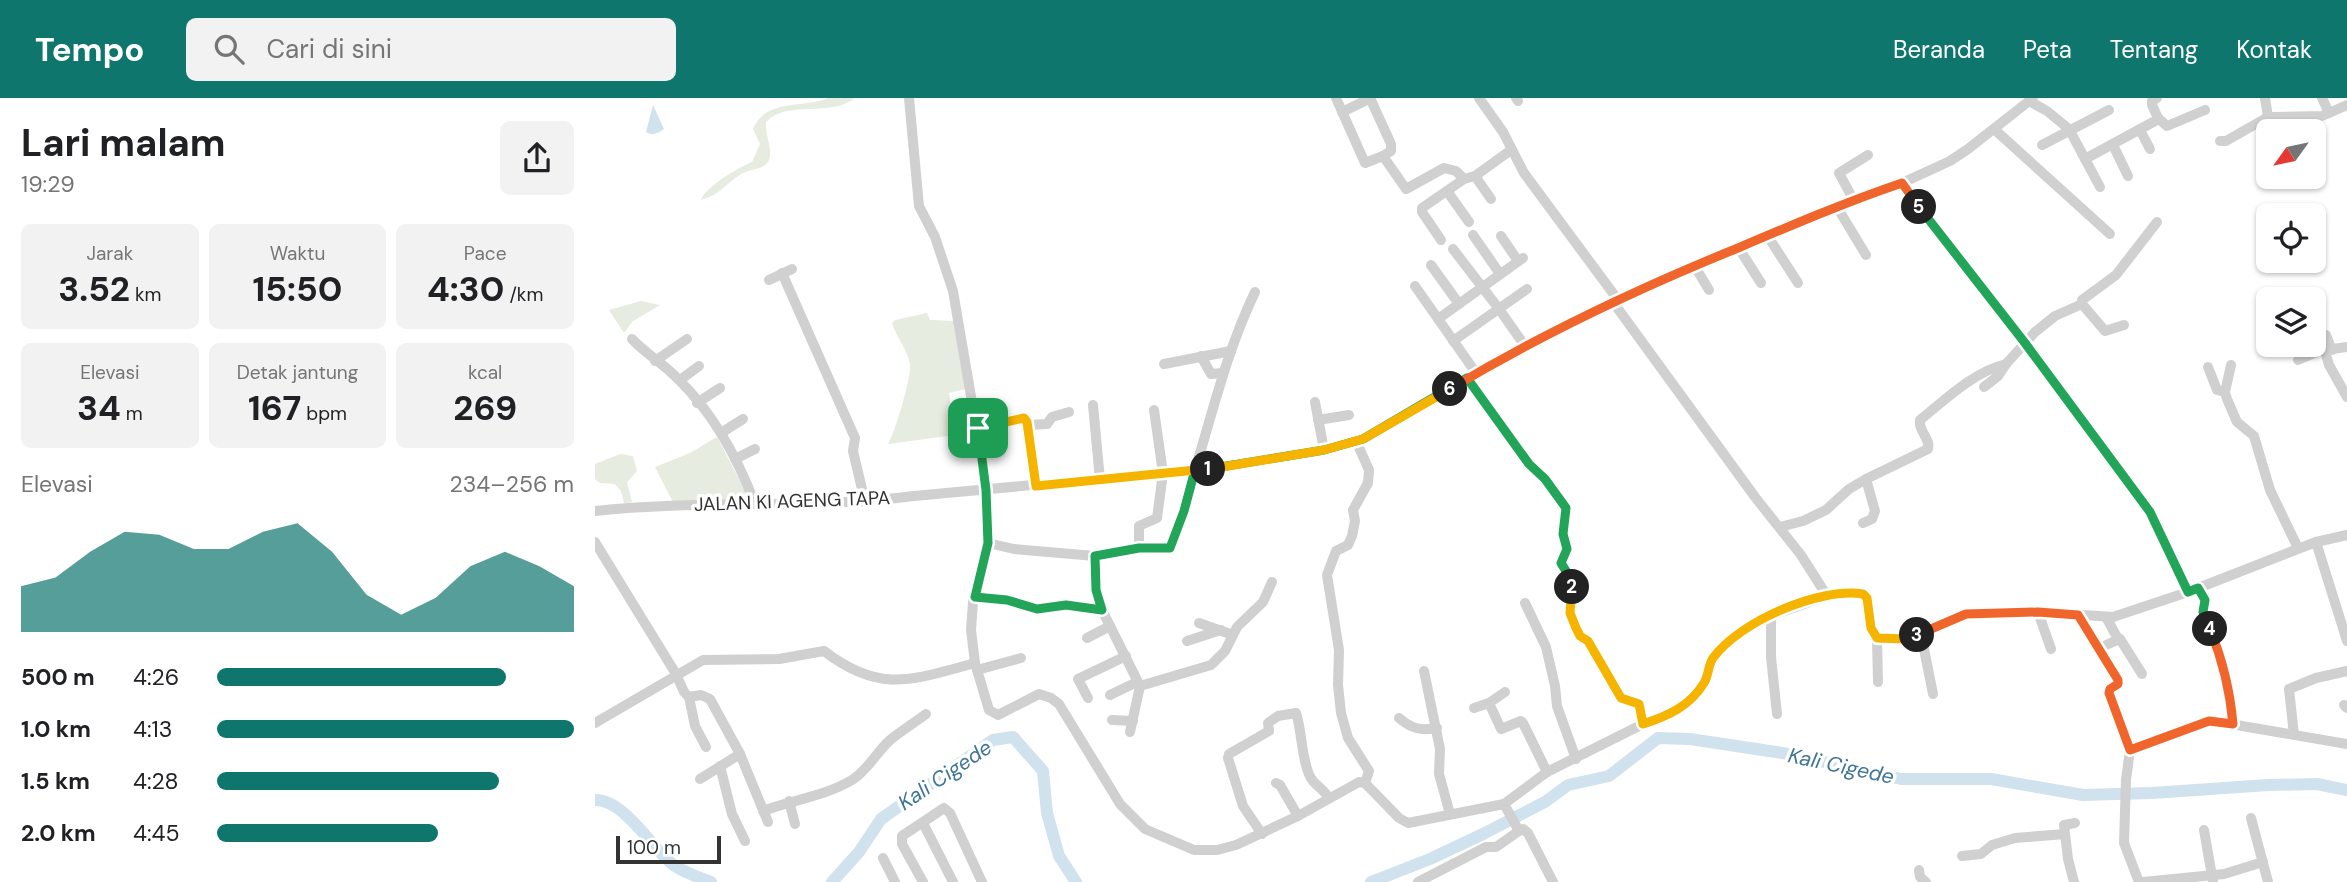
<!DOCTYPE html>
<html lang="id">
<head>
<meta charset="utf-8">
<style>
  body { margin:0; font-family:"DM Sans",sans-serif; background:#f2f2f2; color:#202124; height:100vh; display:flex; flex-direction:column; font-size:26px; white-space:nowrap }
  * { box-sizing:border-box; margin:0 }
  p { font-size:23px; color:#757577 }
  .icon { flex:none; width:38px; height:38px; fill:none; stroke:currentColor; stroke-width:2; stroke-linecap:round; stroke-linejoin:round }
  .map { position:relative; flex:1; overflow:hidden }
  .panel { display:flex; flex-direction:column; background:#fff; width:595px }
  .panel>* { flex:none }
  .needle { width:46px; rotate:237deg }
  .controls { position:absolute; left:1661px; top:21px; display:grid; gap:14px }
  .controls a { display:grid; place-items:center; width:70px; height:70px; border-radius:10px; background:#fff; box-shadow:0 2px 5px #0004; font-size:35px }
  .scale { position:absolute; left:21px; bottom:18px; width:105px; box-sizing:border-box; padding-left:7px; border:4px solid #333; border-top:0; font-size:19px; line-height:24px; white-space:nowrap; color:#333; -webkit-text-stroke:5px #fff; paint-order:stroke }
  .pin { position:absolute; display:grid; place-items:center; width:60px; height:60px; color:#fff; margin:-30px; border-radius:14px; box-shadow:0 4px 10px #0006 }
  .km { position:absolute; width:35px; height:35px; margin:-18px; border-radius:50%; background:#222; color:#fff; font-size:19px; line-height:35px; text-align:center }
  .round { display:grid; place-items:center; flex:none; width:74px; height:74px; border-radius:10px; background:#f2f2f2 }
  .head { display:flex; align-items:center; justify-content:space-between; height:119px; padding:0 21px }
  h1 { font-size:38px; font-weight:700; line-height:52px }
  .figures { display:grid; grid-template-columns:repeat(3,1fr); gap:10px; height:119px; padding:7px 21px }
  .figures div { display:grid; align-content:center; border-radius:10px; background:#f2f2f2; text-align:center }
  .figures b { font-size:35px; font-weight:700 }
  .figures small { font-size:19px; font-weight:400 }
  .figures p { font-size:19px }
  .chart { height:196px; padding:14px 21px }
  .chart p { display:flex; justify-content:space-between }
  .chart svg { width:100%; height:126px; margin-top:7px; fill:#0f766e; opacity:.7 }
  ul { padding:0 21px; list-style:none; font-size:23px }
  li { display:grid; grid-template-columns:112px 84px 1fr; align-items:center; height:52px }
  li i { height:18px; border-radius:9px; background:#0f766e }
  header { display:flex; align-items:center; gap:42px; box-sizing:border-box; height:98px; padding:0 35px; background:#0f766e; color:#fff }
  header strong { font-size:33px }
  nav { display:flex; gap:38px; margin-inline-start:auto; font-size:24px }
  .search { width:490px; height:63px; background:#f2f2f2; display:flex; align-items:center; gap:18px; box-sizing:border-box; padding:0 24px; border-radius:10px; color:#757577; font-size:26px }
  main { display:flex; flex:1; min-height:0 }
  .map>svg:first-child { display:block }
  .green { fill:#e6ecdf }
  .water { fill:#cfe2ee }
  .lines { fill:none; stroke-linecap:round; stroke-linejoin:round }
  .river { stroke:#cfe2ee; stroke-width:12 }
  .minor { stroke:#d0d0d0; stroke-width:10 }
  .split-1-casing { stroke:#fff; stroke-width:14 }
  .split-2-casing { stroke:#fff; stroke-width:14 }
  .split-3-casing { stroke:#fff; stroke-width:14 }
  .split-4-casing { stroke:#fff; stroke-width:14 }
  .split-5-casing { stroke:#fff; stroke-width:14 }
  .split-6-casing { stroke:#fff; stroke-width:14 }
  .split-7-casing { stroke:#fff; stroke-width:14 }
  .split-1 { stroke:#22a559; stroke-width:9 }
  .split-2 { stroke:#22a559; stroke-width:9 }
  .split-3 { stroke:#f5b400; stroke-width:9 }
  .split-4 { stroke:#f0652b; stroke-width:9 }
  .split-5 { stroke:#22a559; stroke-width:9 }
  .split-6 { stroke:#f0652b; stroke-width:9 }
  .split-7 { stroke:#f5b400; stroke-width:9 }
  .labels { text-anchor:middle; dominant-baseline:central; stroke-width:7; stroke-linejoin:round; paint-order:stroke }
  .street-label { font-size:19px; fill:#333; stroke:#fff }
  .water-label { font-size:21px; font-style:italic; fill:#3f7597; stroke:#fff }
</style>
</head>
<body>
<header>
<strong>Tempo</strong>
<div class="search"><svg class="icon" aria-label="search" viewBox="0 0 24 24"><circle cx="10" cy="10" r="6"/><path d="M15 15l6 6"/></svg>Cari di sini</div>
<nav><a>Beranda</a><a>Peta</a><a>Tentang</a><a>Kontak</a></nav>
</header>
<main>
<section class="panel">
<div class="head"><div><h1>Lari malam</h1><p>19:29</p></div><a class="round"><svg class="icon" aria-label="share" viewBox="0 0 24 24"><path d="M12 15V3M7 8l5-5 5 5M5 13v7h14v-7"/></svg></a></div>
<div class="figures">
<div><p>Jarak</p><b>3.52<small> km</small></b></div>
<div><p>Waktu</p><b>15:50</b></div>
<div><p>Pace</p><b>4:30<small> /km</small></b></div>
</div>
<div class="figures">
<div><p>Elevasi</p><b>34<small> m</small></b></div>
<div><p>Detak jantung</p><b>167<small> bpm</small></b></div>
<div><p>kcal</p><b>269</b></div>
</div>
<div class="chart"><p><span>Elevasi</span>234–256 m</p>
<svg viewBox="0 0 160 44" preserveAspectRatio="none"><path d="M0 44V28L10 25L20 16L30 9L40 10L50 15L60 15L70 9L80 6L90 16L100 31L110 38L120 32L130 21L140 16L150 21L160 28V44z"/></svg>
</div>
<ul>
<li><b>500 m</b>4:26<i style="width:81%"></i></li>
<li><b>1.0 km</b>4:13<i style="width:100%"></i></li>
<li><b>1.5 km</b>4:28<i style="width:79%"></i></li>
<li><b>2.0 km</b>4:45<i style="width:62%"></i></li>
</ul>
</section>
<div class="map">
<svg width="1752" height="784" viewBox="0 0 1752 784">
  <rect width="100%" height="100%" fill="#fff"/>
  <g class="green">
    <path d="M233 0H260C236 20 192 1 171 24 170 35 176 47 175 58 173 72 158 70 148 75 133 83 127 96 106 102 111 88 143 70 157 64L165 46 158 31C171 0 207 11 233 0Z"/>
    <polygon points="46,203 65,207 38,223 29,235 14,212"/>
    <path d="M332 215 335 222 360 223 371 291 354 295 360 337 293 346C300 335 317 277 315 266 312 251 302 240 297 225L300 222Z"/>
    <polygon points="122,339 155,402 78,404 60,369 95,355"/>
    <polygon points="25,356 38,358 42,373 32,384 37,404 29,405 26,393 20,386 5,385 0,381 0,366"/>
  </g>
  <path class="water" d="M58 7 69 31C63 35 58 38 51 34Z"/>
  <g class="lines">
    <g class="river">
      <path d="M0 702C28 701 56 748 76 765 86 774 104 779 116 784"/>
      <polyline points="237,784 264,754 286,721 398,642 418,639 448,673 452,715 464,758 481,784"/>
      <polyline points="776,784 835,761 890,735 950,704 973,687 1014,678 1063,640 1095,641 1194,656 1306,681 1396,681 1488,697 1557,695 1673,687 1722,686 1752,692"/>
    </g>
    <g class="minor">
      <polyline points="314,0 324,108 340,139 358,193 392,392 393,445 378,504 376,532 380,565 394,612 403,617 444,596 456,600 464,606 525,706 550,731 599,752 622,752 641,747 703,718 764,684 770,685 804,720 813,725 909,706 952,674 1048,626 1068,620 1094,604 1110,584 1116,562 1128,549 1164,522 1232,498 1262,495 1270,498 1277,534 1282,540 1287,541 1310,541 1326,536 1363,518 1381,515 1443,514 1518,519 1593,494 1721,444 1752,437"/>
      <polyline points="741,0 770,65 788,58 811,91 849,70 861,73 869,81"/>
      <polyline points="775,0 796,46 796,53 788,58"/>
      <polyline points="884,0 908,34 929,75 1023,202"/>
      <polyline points="921,0 923,3"/>
      <polyline points="1670,0 1673,19 1727,18 1752,7"/>
      <polyline points="1727,0 1734,15"/>
      <polyline points="1434,3 1452,13 1474,31 1505,89"/>
      <polyline points="747,14 776,0"/>
      <polyline points="1563,20 1572,28 1610,12"/>
      <polyline points="1399,31 1515,136"/>
      <polyline points="1545,32 1555,51"/>
      <polyline points="1625,43 1631,43 1673,19"/>
      <polyline points="1447,47 1514,12"/>
      <polyline points="1518,47 1533,78"/>
      <polyline points="1490,61 1560,23 1563,20 1557,7 1557,3 1562,0"/>
      <polyline points="880,78 896,101"/>
      <polyline points="1307,85 1430,245 1555,414 1593,494"/>
      <polyline points="852,93 874,124"/>
      <polyline points="1259,103 1244,75 1273,57"/>
      <polyline points="1242,109 1271,157"/>
      <polyline points="878,137 905,176"/>
      <polyline points="1172,137 1203,185"/>
      <polyline points="906,138 923,163"/>
      <polyline points="846,142 827,114 827,110 869,81 880,78 916,52"/>
      <polyline points="1143,149 1166,185"/>
      <polyline points="858,151 904,211 930,248"/>
      <polyline points="836,167 864,206"/>
      <polyline points="1099,167 1114,192"/>
      <polyline points="187,175 260,340 258,353 270,404"/>
      <polyline points="174,182 197,171"/>
      <polyline points="820,188 881,275"/>
      <polyline points="1018,204 1160,399 1206,457 1232,498"/>
      <polyline points="1487,206 1487,202 1521,177 1562,124"/>
      <polyline points="843,221 928,160"/>
      <polyline points="1731,237 1737,252"/>
      <path d="M37 241C51 256 69 266 83 281 117 314 143 361 160 406"/>
      <polyline points="858,243 932,191"/>
      <polyline points="1730,253 1734,267 1752,299"/>
      <polyline points="606,258 616,276 628,275"/>
      <polyline points="1703,262 1724,253 1752,249"/>
      <polyline points="60,263 92,241"/>
      <polyline points="569,266 636,253"/>
      <polyline points="1636,267 1630,294 1632,301 1642,324 1659,338 1675,392 1703,450"/>
      <polyline points="1613,269 1622,292 1630,294"/>
      <polyline points="872,280 934,366 950,381 971,410 968,437 972,451 966,465 977,482 975,515 981,530 985,538 993,543 1026,600 1044,606 1048,626"/>
      <polyline points="85,282 104,268"/>
      <polyline points="1389,289 1403,278 1411,266 1440,234 1460,218 1487,206 1510,233 1529,227"/>
      <polyline points="720,304 729,352"/>
      <polyline points="102,305 125,290"/>
      <polyline points="498,307 505,382"/>
      <polyline points="723,322 754,317"/>
      <polyline points="434,327 452,326 457,319 474,314"/>
      <polyline points="383,330 429,320 434,327 441,388"/>
      <polyline points="126,335 148,321"/>
      <polyline points="761,343 774,372 773,385 758,412 760,423 757,438 753,447 741,453 732,477 744,552 743,587 746,615 753,640 774,673 770,685"/>
      <polyline points="140,361 160,351"/>
      <path d="M0 413C106 401 213 412 319 398L621 370 729 352 768 341 900 264 1023 202 1099 167 1307 85 1355 63 1373 51 1438 0"/>
      <polyline points="1268,425 1277,421 1280,413 1271,381"/>
      <path d="M1185 429 1208 423 1231 412 1254 391 1271 381 1333 351C1336 341 1323 333 1325 322 1350 302 1378 274 1411 266"/>
      <polyline points="0,444 81,576 89,594 94,599 106,597 115,601 145,656 173,724"/>
      <polyline points="1721,444 1752,543"/>
      <polyline points="393,445 419,451 500,458 501,492 507,512 545,588 616,567 630,553 642,529 668,504 677,484"/>
      <polyline points="544,450 544,428 562,420 568,375 559,312"/>
      <path d="M500 458 544 450H575C587 422 595 392 603 362 620 305 634 248 660 194"/>
      <polyline points="1603,490 1610,502 1608,514 1629,566 1635,597 1638,626"/>
      <polyline points="380,499 412,502 439,511 471,507 507,512"/>
      <polyline points="930,505 951,549 960,588 962,608 981,661"/>
      <polyline points="1443,514 1456,551"/>
      <polyline points="1176,517 1176,559 1182,616"/>
      <polyline points="1483,517 1524,585 1515,591 1514,595 1535,652 1531,682 1529,745 1544,784"/>
      <polyline points="1511,519 1523,541"/>
      <polyline points="604,525 638,537"/>
      <polyline points="1326,536 1338,596"/>
      <polyline points="492,540 515,528"/>
      <polyline points="1282,540 1283,584"/>
      <polyline points="592,543 626,532"/>
      <polyline points="1504,550 1525,541 1547,576"/>
      <polyline points="382,572 426,560"/>
      <polyline points="829,573 845,651 844,676 855,716"/>
      <polyline points="515,597 542,584"/>
      <polyline points="94,599 100,628 111,649"/>
      <polyline points="493,600 483,581 531,558"/>
      <polyline points="894,605 906,631 926,623 928,625 952,674"/>
      <polyline points="1749,607 1752,610"/>
      <polyline points="879,610 894,605 910,594"/>
      <path d="M804 620C817 631 826 633 842 630"/>
      <polyline points="517,622 538,623"/>
      <path d="M0 625 108 562 184 561 229 553C285 596 317 582 380 565"/>
      <polyline points="535,634 545,588"/>
      <polyline points="1699,637 1694,591 1721,580 1752,573"/>
      <polyline points="1535,652 1618,623 1752,646"/>
      <polyline points="125,668 137,716 150,743"/>
      <polyline points="105,681 145,656"/>
      <polyline points="681,685 685,687 703,718"/>
      <polyline points="194,703 200,726"/>
      <polyline points="909,706 924,733 928,731 933,735 958,784"/>
      <path d="M168 713C198 702 230 698 257 682 273 672 281 655 295 642 306 633 319 625 331 616"/>
      <polyline points="1656,720 1673,784"/>
      <polyline points="328,725 358,784"/>
      <polyline points="1609,732 1618,784"/>
      <path d="M667 736 648 708 633 660 634 656 674 633 673 625 683 618 701 615C707 632 707 670 718 683 723 689 729 692 734 700"/>
      <polyline points="1367,758 1386,756 1397,747 1420,740 1470,736"/>
      <polyline points="288,760 300,784"/>
      <polyline points="1324,772 1325,779 1331,784"/>
      <polyline points="328,784 307,746 307,738 349,710 355,715 387,784"/>
      <polyline points="823,784 891,749 901,749 924,733"/>
      <polyline points="1479,784 1473,761 1469,727 1480,725"/>
      <polyline points="1548,784 1629,776 1668,764"/>
    </g>
  </g>
  <g class="lines">
    <g class="split-1-casing">
      <polyline id="split-1" points="383,330 391,392 393,445 380,499 412,502 442,511 471,507 507,512 501,492 500,458 544,450 575,450 589,413 600,372 613,371"/>
    </g>
    <g class="split-2-casing">
      <polyline id="split-2" points="613,371 729,352 768,341 872,280 934,366 950,381 971,410 968,436 972,451 966,465 976,481 977,489"/>
    </g>
    <g class="split-3-casing">
      <path id="split-3" d="M977 489 975 515 981 530 985 538 993 543 1026 600 1044 606 1048 626C1073 618 1095 608 1109 585 1114 577 1113 567 1118 560 1144 524 1224 489 1268 496L1272 500 1276 530 1282 540 1310 541 1322 537"/>
    </g>
    <g class="split-4-casing">
      <path id="split-4" d="M1322 537 1371 516 1443 514 1483 517 1523 582V586L1515 591 1514 595 1535 652 1614 623 1638 626C1635 592 1628 563 1615 531"/>
    </g>
    <g class="split-5-casing">
      <polyline id="split-5" points="1324,109 1430,245 1555,414 1593,494 1603,490 1610,502 1608,514 1615,531"/>
    </g>
    <g class="split-6-casing">
      <path id="split-6" d="M855 291C947 236 1044 190 1143 150 1197 127 1251 104 1307 85L1324 109"/>
    </g>
    <g class="split-7-casing">
      <polyline id="split-7" points="383,330 429,320 432,324 441,388 621,370 729,352 768,341 855,291"/>
    </g>
    <use href="#split-1" class="split-1"/>
    <use href="#split-2" class="split-2"/>
    <use href="#split-3" class="split-3"/>
    <use href="#split-4" class="split-4"/>
    <use href="#split-5" class="split-5"/>
    <use href="#split-6" class="split-6"/>
    <use href="#split-7" class="split-7"/>
  </g>
  <g class="labels">
    <g class="street-label">
      <text transform="translate(197 403) rotate(-2)">JALAN KI AGENG TAPA</text>
    </g>
    <g class="water-label">
      <text transform="translate(1246 668) rotate(12)">Kali Cigede</text>
      <text transform="translate(350 677) rotate(-34)">Kali Cigede</text>
    </g>
  </g>
</svg>
<div class="controls">
<a><svg class="needle" viewBox="-14 -14 28 28"><path d="M0-13l5 13h-10z" fill="#e53935"/><path d="M0 13l5-13h-10z" fill="#757577"/></svg></a>
<a><svg class="icon" aria-label="locate" viewBox="0 0 24 24"><circle cx="12" cy="12" r="6"/><path d="M12 2v4M12 18v4M2 12h4M18 12h4"/></svg></a>
<a><svg class="icon" aria-label="layers" viewBox="0 0 24 24"><path d="M12 4l9 5-9 5-9-5zM3 14l9 5 9-5"/></svg></a>
</div>
<div class="scale">100 m</div>
<div class="pin" style="left:383px;top:330px;background:#1e9e55"><svg class="icon" aria-label="arrive" viewBox="0 0 24 24"><path d="M6 21V4h12l-3 4 3 4H6"/></svg></div>
<b class="km" style="left:613px;top:371px">1</b>
<b class="km" style="left:977px;top:489px">2</b>
<b class="km" style="left:1322px;top:537px">3</b>
<b class="km" style="left:1615px;top:531px">4</b>
<b class="km" style="left:1324px;top:109px">5</b>
<b class="km" style="left:855px;top:291px">6</b>
</div>
</main>
</body>
</html>
